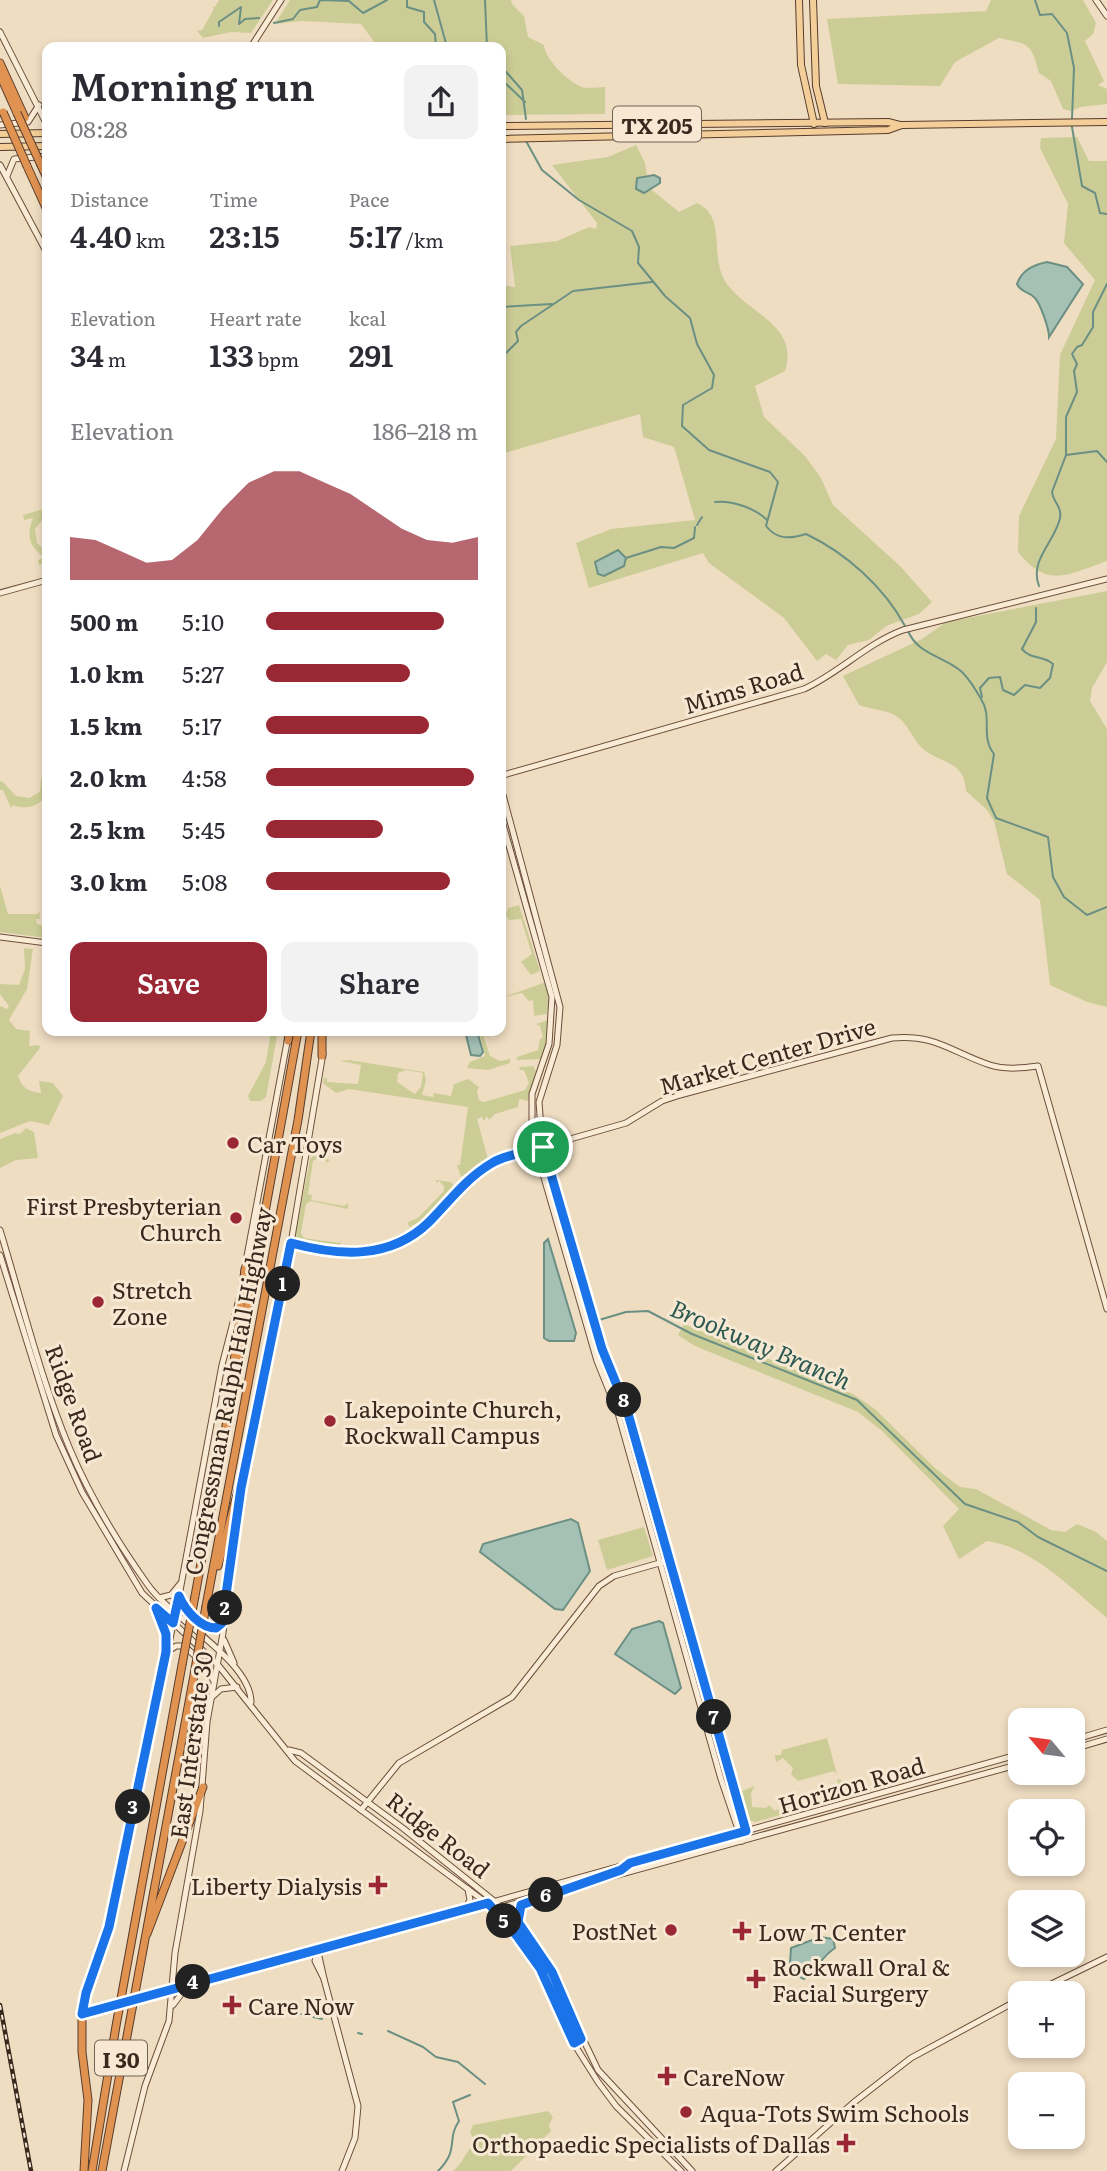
<!DOCTYPE html>
<html lang="en">
<head>
<meta charset="utf-8">
<style>
  body { margin:0; font-family:Literata,serif; background:#f2f2f3; color:#2b2b33; height:100vh; display:flex; flex-direction:column; font-size:26px; white-space:nowrap }
  * { box-sizing:border-box; margin:0 }
  p { font-size:23px; color:#7c7c81 }
  .icon { flex:none; width:38px; height:38px; fill:none; stroke:currentColor; stroke-width:2; stroke-linecap:round; stroke-linejoin:round }
  .map { position:relative; flex:1; overflow:hidden }
  .side { position:absolute; left:42px; top:42px; width:464px; height:994px; display:flex; flex-direction:column; background:#fff; border-radius:14px; box-shadow:0 4px 10px #0003 }
  .side>* { flex:none }
  .needle { width:46px; rotate:299deg }
  .fabs { position:absolute; left:1008px; top:1708px; display:grid; gap:14px }
  .fabs a { display:grid; place-items:center; width:77px; height:77px; border-radius:14px; background:#fff; box-shadow:0 4px 10px #0003; font-size:35px }
  .pin { position:absolute; display:grid; place-items:center; width:60px; height:60px; color:#fff; margin:-30px; border:4px solid #fff; border-radius:50%; box-shadow:0 2px 7px #0007 }
  .km { position:absolute; width:35px; height:35px; margin:-18px; border-radius:50%; background:#222; color:#fff; font-size:19px; line-height:35px; text-align:center }
  .round { display:grid; place-items:center; flex:none; width:74px; height:74px; border-radius:14px; background:#f2f2f3 }
  .overview { display:flex; align-items:center; justify-content:space-between; height:119px; padding:0 28px }
  h1 { font-size:38px; font-weight:600; line-height:52px }
  .stats { display:grid; grid-template-columns:repeat(3,1fr); gap:10px; height:119px; padding:7px 28px }
  .stats div { display:grid; align-content:center }
  .stats b { font-size:30px; font-weight:600 }
  .stats small { font-size:19px; font-weight:400 }
  .stats p { font-size:19px }
  .chart { height:196px; padding:14px 28px }
  .chart p { display:flex; justify-content:space-between }
  .chart svg { width:100%; height:126px; margin-top:7px; fill:#9a2734; opacity:.7 }
  .button { display:flex; gap:14px; margin-top:auto; padding:14px 28px }
  .button a { flex:1; height:80px; border-radius:14px; background:#9a2734; color:#fff; font-size:28px; font-weight:600; line-height:80px; text-align:center }
  .button a+a { background:#f2f2f3; color:#2b2b33 }
  ul { padding:0 28px; list-style:none; font-size:23px }
  li { display:grid; grid-template-columns:112px 84px 1fr; align-items:center; height:52px }
  li i { height:18px; border-radius:9px; background:#9a2734 }
  .map>svg:first-child { display:block }
  .green { fill:#cccd96; fill-rule:evenodd }
  .water { fill:#a5c1b6; stroke:#6b9083; stroke-width:2 }
  .lines { fill:none; stroke-linecap:round; stroke-linejoin:round }
  .stream { stroke:#6b9083; stroke-width:2 }
  .secondary-casing { stroke:#6b4f3c; stroke-width:7 }
  .primary-casing { stroke:#573c2d; stroke-width:8 }
  .highway-casing { stroke:#573c2d; stroke-width:9 }
  .secondary { stroke:#f9ebd5; stroke-width:5 }
  .primary { stroke:#f3ce99; stroke-width:6 }
  .highway { stroke:#e09251; stroke-width:7 }
  .rail-casing { stroke:#39281d; stroke-width:4.5 }
  .rail { stroke:#f6e8d2; stroke-width:2; stroke-dasharray:5; stroke-linecap:butt }
  .secondary-bridge-casing { stroke:#6b4f3c; stroke-width:7; stroke-linecap:butt }
  .highway-bridge-casing { stroke:#573c2d; stroke-width:9; stroke-linecap:butt }
  .secondary-bridge { stroke:#f9ebd5; stroke-width:5 }
  .highway-bridge { stroke:#e09251; stroke-width:7 }
  .route-casing { stroke:#fff; stroke-width:14 }
  .route { stroke:#1a73e8; stroke-width:9 }
  .poi-dot { fill:#9a2734; stroke:#f6e8d2; stroke-width:2.5 }
  .labels { text-anchor:middle; dominant-baseline:central; stroke-width:6; stroke-linejoin:round; paint-order:stroke }
  .shield { fill:#f6e8d2; stroke:#726253; stroke-width:2 }
  .shield-label { font-size:21px; font-weight:bold; fill:#39281d }
  .street-label { font-size:23px; fill:#39281d; stroke:#f6e8d2 }
  .poi-label { font-size:23px; fill:#39281d; stroke:#f6e8d2; text-anchor:start }
  .water-label { font-size:24px; font-style:italic; fill:#2c5951; stroke:#f6e8d2 }
</style>
</head>
<body>
<div class="map">
<svg width="1107" height="2171" viewBox="0 0 1107 2171">
  <rect width="100%" height="100%" fill="#efddc2"/>
  <g class="green">
    <polygon points="219,0 273,0 251,33 231,32 203,38 197,31 202,30 214,9 212,6 215,7"/>
    <path d="M290 0H511L512 4 524 16 528 37 544 45C545 59 568 82 582 87 588 89 599 87 605 87V114L501 115 500 47H378L361 24 302 21 275 24Z"/>
    <path d="M991 0H1083L1096 23 1093 34 1085 41 1104 81 1098 85 1107 89V104L1081 107 1071 111 1063 109 1051 81 1039 73C1031 43 1029 44 999 38L955 62 940 86 838 84 827 19 986 11Z"/>
    <path d="M1077 137 1089 161H1107V561C1067 575 1048 589 1018 552L1019 516 1056 439 1060 355 1095 280 1064 243 1068 204 1040 148 1041 138Z"/>
    <path d="M636 145 645 163 647 175 637 178 679 212 697 203C728 217 708 258 727 284 750 315 799 325 785 371L755 386 764 417 805 456 821 478 833 505 901 567 932 602 919 614 886 626 869 640 848 645 836 660 826 654 817 661 784 618 709 563 703 553 589 588 576 543 611 529 695 520 674 447 643 437 640 414 501 454 500 285 515 287 510 246 557 241 589 227 596 229 597 223 552 165 608 157Z"/>
    <path d="M47 508V514L35 529 37 543 47 552V563L39 565 38 560 45 557C29 548 26 535 33 518L24 520 23 515Z"/>
    <path d="M1107 591V662L1092 688 1090 701 1107 729V1007L1087 1002 1050 985 1040 900 1007 874 994 821 987 810 966 791C964 757 937 765 919 745 911 735 907 723 896 716 885 709 871 710 859 705L843 676 922 639 946 622Z"/>
    <path d="M46 777 47 795C38 807 27 810 13 805L11 808 3 790H0V781L3 782 16 796 29 798 40 792 41 779Z"/>
    <polygon points="0,886 8,914 38,914 39,910 40,919 36,919 37,924 47,927 47,938 0,932"/>
    <polygon points="519,905 540,971 531,975 521,962 532,954 521,919 509,920 506,915 508,908"/>
    <path d="M24 948 33 949 27 989 9 1020 16 1029 30 1031 29 1046 39 1045 40 1048 18 1076C22 1088 29 1092 41 1093L39 1081 53 1083 63 1096 49 1125 30 1121 0 1133V1006L7 1009 9 1006 0 994V984L19 985 25 969Z"/>
    <polygon points="546,982 549,1000 547,1014 534,1016 533,1000 529,1001 522,993 501,998"/>
    <polygon points="548,1020 547,1041 541,1059 517,1060 517,1057 538,1050 540,1039 543,1037 540,1026 536,1024"/>
    <polygon points="271,1031 278,1031 266,1097 261,1101 250,1101 248,1096 266,1062"/>
    <polygon points="479,1031 482,1031 490,1056 500,1061 510,1059 510,1063 488,1070 467,1068 470,1062 485,1056"/>
    <path d="M349 1060 424 1072 426 1080 422 1095 433 1097 434 1093 451 1096 454 1084 468 1079 479 1087 477 1091 479 1100 484 1102 525 1090 529 1083 524 1070H519L520 1067 533 1066 536 1071 528 1101 519 1099 518 1107 495 1114 489 1120 487 1116 484 1121 482 1117 477 1119 488 1159 461 1177 457 1165H460L468 1107 349 1089 336 1093 323 1083 324 1078H327V1082L358 1084 361 1065 340 1061ZM406 1070 423 1073 421 1087 415 1094 397 1082 398 1073Z"/>
    <polygon points="26,1128 34,1132 38,1158 16,1160 0,1168 0,1139 15,1133 20,1134"/>
    <polygon points="314,1155 330,1160 326,1163 326,1159 318,1158 313,1161 308,1194 312,1195 311,1200 344,1206 348,1203 348,1209 311,1201 306,1204 301,1233 304,1238 340,1243 341,1240 340,1247 298,1240 295,1237 310,1159"/>
    <polygon points="436,1180 451,1182 454,1186 424,1220 409,1227 408,1222 418,1218 444,1191 444,1186 439,1181 436,1183"/>
    <path d="M684 1324 853 1394 875 1409 935 1468 960 1487 976 1489 1051 1530 1065 1532 1077 1524 1096 1532 1107 1541V1618C1073 1590 1032 1547 987 1541L959 1559 943 1526 959 1509 882 1431 858 1412 695 1346 678 1335Z"/>
    <polygon points="644,1527 653,1556 607,1570 598,1540"/>
    <polygon points="827,1738 837,1774 834,1771 798,1781 791,1774 793,1768 783,1758 776,1762 775,1755 781,1755 782,1750"/>
    <polygon points="837,1779 841,1780 844,1793 840,1800 788,1812 785,1809 840,1795"/>
    <polygon points="755,1786 751,1793 752,1807 766,1808 769,1805 775,1811 778,1809 780,1815 755,1822 745,1818 739,1792"/>
    <path d="M548 2111 553 2117 549 2125 551 2131 511 2171H453C464 2162 465 2151 477 2142L470 2133 473 2125Z"/>
  </g>
  <g class="water">
    <polygon points="654,175 660,178 660,183 644,193 636,189 637,178"/>
    <path d="M1047 262 1067 267 1083 284 1049 337C1049 329 1041 305 1035 298 1029 291 1021 293 1017 284 1022 270 1033 265 1047 262Z"/>
    <polygon points="618,550 626,558 624,566 604,576 598,574 595,562"/>
    <polygon points="465,1031 477,1031 483,1052 480,1056 471,1055"/>
    <polygon points="548,1239 576,1333 574,1341 549,1341 544,1338 544,1243"/>
    <polygon points="571,1519 578,1523 590,1571 563,1610 555,1609 480,1552 483,1544"/>
    <polygon points="659,1621 663,1623 681,1688 675,1694 615,1654 632,1629"/>
    <path d="M820 1937 833 1939 835 1948C822 1956 817 1970 804 1979L798 1976 790 1963 791 1948Z"/>
  </g>
  <g class="lines">
    <g class="stream">
      <polyline points="407,0 407,7 424,12 424,22 435,34 436,47"/>
      <polyline points="434,0 447,47"/>
      <polyline points="485,0 487,47"/>
      <polyline points="1035,0 1040,15 1052,14 1067,33 1074,68 1072,118"/>
      <polyline points="274,23 293,19 300,10 317,7 320,0 349,1 363,13 387,0"/>
      <polyline points="219,26 219,22 241,7 239,24 245,19 259,18"/>
      <polyline points="500,65 522,90 526,119"/>
      <polyline points="500,78 525,102"/>
      <polyline points="1072,127 1082,186 1095,193 1100,213 1107,214"/>
      <path d="M526 141 542 170 579 200 632 231 639 247 638 263 665 296 690 318 697 344 714 375 712 388 683 405 682 426 709 450 770 472 778 482 766 526C777 540 790 539 806 534 846 553 884 587 905 626"/>
      <polyline points="500,307 552,304"/>
      <polyline points="500,359 518,341 516,332 521,326 573,291 652,282"/>
      <polyline points="1066,455 1097,451 1107,462"/>
      <path d="M715 502C731 500 755 508 767 520"/>
      <polyline points="697,525 702,517"/>
      <polyline points="626,558 661,547 674,548 694,538 695,527"/>
      <path d="M1039 586C1029 560 1055 542 1060 518 1062 506 1053 502 1052 492L1066 455V417L1077 392 1074 371 1077 364 1072 354 1077 347 1082 345 1093 327V312L1107 284"/>
      <path d="M908 631C918 655 944 656 962 672 969 679 976 690 981 699 993 717 980 736 994 754L987 798 996 818 1048 837 1053 877 1064 897 1087 915 1107 907"/>
      <path d="M982 697 980 688 989 678 1000 677 1003 690 1014 695 1025 685 1040 688 1050 678 1053 664C1043 655 1031 660 1022 649L1036 622V608"/>
      <polyline points="599,1320 626,1312 648,1311 692,1334 857,1400 965,1504 1018,1522 1038,1537 1107,1571"/>
      <polyline points="297,2013 322,2019"/>
      <polyline points="388,2031 423,2047 436,2057 458,2062 485,2084"/>
      <polyline points="358,2033 362,2034"/>
      <path d="M438 2171C460 2149 446 2140 459 2121L453 2102 470 2095"/>
    </g>
    <g class="secondary-casing">
      <g id="secondary">
        <polyline points="1096,0 1107,16"/>
        <polyline points="0,32 47,125"/>
        <polyline points="251,47 281,0"/>
        <polyline points="0,125 28,122 39,105"/>
        <polyline points="0,165 47,253"/>
        <polyline points="7,176 14,159 47,156"/>
        <polyline points="0,593 47,580"/>
        <path d="M500 776 804 689C839 673 866 644 903 630L1107 579"/>
        <polyline points="500,784 560,1007 557,1045 539,1102 542,1142 602,1349 627,1410 746,1831 742,1841"/>
        <polyline points="500,814 552,997 549,1044 532,1094 532,1136 597,1361 618,1413 721,1779 742,1841"/>
        <polyline points="0,937 47,943"/>
        <path d="M0 1230C22 1302 40 1377 69 1447 89 1495 118 1543 148 1585 171 1618 251 1661 251 1702"/>
        <path d="M291 1243 334 1253 380 1249 424 1227 460 1186 494 1161 626 1123 662 1101 680 1095 892 1038C936 1034 951 1052 990 1065 1006 1070 1022 1068 1038 1066L1107 1309"/>
        <polyline points="0,1255 56,1435 82,1492 142,1593 218,1665 295,1761 492,1907 540,1968 576,2047 598,2082 616,2106 681,2171"/>
        <polyline points="244,1272 288,1037"/>
        <polyline points="247,1460 291,1243 323,1053"/>
        <polyline points="179,1596 185,1607 207,1627 218,1627 223,1619"/>
        <polyline points="159,1598 171,1595 180,1584"/>
        <polyline points="157,1612 167,1642"/>
        <polyline points="224,1640 234,1663"/>
        <polyline points="167,1652 176,1646 184,1646 209,1668 213,1680"/>
        <polyline points="212,1697 221,1689 237,1687"/>
        <polyline points="1073,1740 1107,1730"/>
        <polyline points="1073,1749 1107,1739"/>
        <polyline points="289,1750 301,1753 404,1829 509,1913 547,1964 598,2070 692,2171"/>
        <polyline points="361,1810 399,1763 512,1697 599,1586 614,1576 663,1562"/>
        <polyline points="576,1886 628,1865"/>
        <polyline points="502,1907 1020,1764"/>
        <polyline points="465,1909 470,1900 468,1889"/>
        <polyline points="518,1922 518,1910 524,1903"/>
        <polyline points="318,1951 315,1961 324,1979 358,2106 355,2138 342,2171"/>
        <polyline points="318,1952 324,1979"/>
        <polyline points="163,1991 318,1951 1020,1754"/>
        <polyline points="1033,1993 1107,1957"/>
        <polyline points="173,2005 188,1985"/>
        <polyline points="96,2011 82,2014 83,2003 109,1927 118,1886 179,1596 222,1365 239,1299"/>
        <polyline points="124,2171 145,2086 169,2021 175,1953 200,1811 207,1722 223,1633 240,1494"/>
        <polyline points="776,2171 853,2103 911,2058 1020,1999"/>
      </g>
    </g>
    <g class="primary-casing">
      <g id="primary">
        <polyline points="799,0 801,65 814,124"/>
        <polyline points="813,0 816,86 825,123"/>
        <polyline points="500,126 888,122 900,125"/>
        <polyline points="0,134 47,133"/>
        <polyline points="500,139 888,130 902,125 1107,122"/>
        <polyline points="0,147 47,146"/>
      </g>
    </g>
    <g class="highway-casing">
      <g id="highway">
        <polyline points="0,63 25,118"/>
        <polyline points="0,75 17,113"/>
        <polyline points="41,165 47,178"/>
        <polyline points="27,166 47,210"/>
        <polyline points="322,1031 322,1056"/>
        <polyline points="288,1041 290,1031"/>
        <polyline points="234,1363 245,1269"/>
        <polyline points="218,1566 247,1457"/>
        <polyline points="195,1596 298,1031"/>
        <polyline points="206,1606 298,1120 311,1031"/>
        <polyline points="147,1934 203,1787"/>
        <polyline points="82,2014 82,2052 88,2100 84,2171"/>
        <polyline points="92,2171 116,2026 182,1665"/>
        <polyline points="102,2171 194,1675"/>
      </g>
    </g>
    <use href="#secondary" class="secondary"/>
    <use href="#primary" class="primary"/>
    <use href="#highway" class="highway"/>
    <g class="rail-casing">
      <polyline id="rail" points="0,2005 31,2171"/>
    </g>
    <use href="#rail" class="rail"/>
    <g class="secondary-bridge-casing">
      <polyline id="secondary-bridge" points="96,2011 163,1991"/>
    </g>
    <g class="highway-bridge-casing">
      <g id="highway-bridge">
        <polyline points="3,112 27,166"/>
        <polyline points="17,113 41,165"/>
        <polyline points="182,1665 195,1596"/>
        <polyline points="194,1675 206,1606"/>
      </g>
    </g>
    <use href="#secondary-bridge" class="secondary-bridge"/>
    <use href="#highway-bridge" class="highway-bridge"/>
  </g>
  <g class="lines">
    <g class="route-casing">
      <path id="route" d="M543 1147 602 1349 627 1410 746 1831 630 1863 621 1870 521 1905 518 1922 552 1972 581 2039 574 2043 540 1968 517 1936 488 1903 82 2014 86 1993 109 1927 166 1652V1634L156 1608 173 1623 179 1596C185 1610 200 1628 216 1628L222 1623 241 1488 291 1243C339 1256 390 1260 429 1222 450 1201 465 1179 492 1163 506 1154 527 1153 543 1147Z"/>
    </g>
    <use href="#route" class="route"/>
  </g>
  <g class="poi-dot">
    <circle cx="233" cy="1143" r="7"/>
    <circle cx="236" cy="1218" r="7"/>
    <circle cx="98" cy="1302" r="7"/>
    <circle cx="330" cy="1421" r="7"/>
    <path d="M374.5 1874.5h7v7h7v7h-7v7h-7v-7h-7v-7h7z"/>
    <circle cx="671" cy="1930" r="7"/>
    <path d="M738.5 1920.5h7v7h7v7h-7v7h-7v-7h-7v-7h7z"/>
    <path d="M752.5 1968.5h7v7h7v7h-7v7h-7v-7h-7v-7h7z"/>
    <path d="M228.5 1994.5h7v7h7v7h-7v7h-7v-7h-7v-7h7z"/>
    <path d="M663.5 2065.5h7v7h7v7h-7v7h-7v-7h-7v-7h7z"/>
    <circle cx="686" cy="2112" r="7"/>
    <path d="M842.5 2132.5h7v7h7v7h-7v7h-7v-7h-7v-7h7z"/>
  </g>
  <g class="labels">
    <g class="shield">
      <rect x="613" y="106.5" width="88" height="35" rx="5"/>
      <rect x="95" y="2040.5" width="52" height="35" rx="5"/>
    </g>
    <g class="shield-label">
      <text x="657" y="124">TX 205</text>
      <text x="121" y="2058">I 30</text>
    </g>
    <g class="street-label">
      <text transform="translate(743 687) rotate(-17)">Mims Road</text>
      <text transform="translate(767 1055) rotate(-16)">Market Center Drive</text>
      <text transform="translate(227 1391) rotate(-79)">Congressman Ralph Hall Highway</text>
      <text transform="translate(75 1403) rotate(70)">Ridge Road</text>
      <text transform="translate(190 1745) rotate(-82)">East Interstate 30</text>
      <text transform="translate(851 1784) rotate(-16)">Horizon Road</text>
      <text transform="translate(439 1834) rotate(38)">Ridge Road</text>
    </g>
    <g class="poi-label">
      <text x="247" y="1143">Car Toys</text>
      <text x="222" y="1205" text-anchor="end">First Presbyterian<tspan x="222" dy="26">Church</tspan></text>
      <text x="112" y="1289">Stretch<tspan x="112" dy="26">Zone</tspan></text>
      <text x="344" y="1408">Lakepointe Church,<tspan x="344" dy="26">Rockwall Campus</tspan></text>
      <text x="362" y="1885" text-anchor="end">Liberty Dialysis</text>
      <text x="657" y="1930" text-anchor="end">PostNet</text>
      <text x="758" y="1931">Low T Center</text>
      <text x="772" y="1966">Rockwall Oral &amp;<tspan x="772" dy="26">Facial Surgery</tspan></text>
      <text x="248" y="2005">Care Now</text>
      <text x="683" y="2076">CareNow</text>
      <text x="700" y="2112">Aqua-Tots Swim Schools</text>
      <text x="830" y="2143" text-anchor="end">Orthopaedic Specialists of Dallas</text>
    </g>
    <g class="water-label">
      <text transform="translate(761 1343) rotate(23)">Brookway Branch</text>
    </g>
  </g>
</svg>
<div class="fabs">
<a><svg class="needle" viewBox="-14 -14 28 28"><path d="M0-13l5 13h-10z" fill="#e53935"/><path d="M0 13l5-13h-10z" fill="#7c7c81"/></svg></a>
<a><svg class="icon" aria-label="locate" viewBox="0 0 24 24"><circle cx="12" cy="12" r="6"/><path d="M12 2v4M12 18v4M2 12h4M18 12h4"/></svg></a>
<a><svg class="icon" aria-label="layers" viewBox="0 0 24 24"><path d="M12 4l9 5-9 5-9-5zM3 14l9 5 9-5"/></svg></a>
<a>+</a>
<a>−</a>
</div>
<div class="pin" style="left:543px;top:1147px;background:#1e9e55"><svg class="icon" aria-label="arrive" viewBox="0 0 24 24"><path d="M6 21V4h12l-3 4 3 4H6"/></svg></div>
<b class="km" style="left:283px;top:1284px">1</b>
<b class="km" style="left:225px;top:1608px">2</b>
<b class="km" style="left:133px;top:1807px">3</b>
<b class="km" style="left:193px;top:1982px">4</b>
<b class="km" style="left:504px;top:1921px">5</b>
<b class="km" style="left:546px;top:1895px">6</b>
<b class="km" style="left:714px;top:1717px">7</b>
<b class="km" style="left:624px;top:1400px">8</b>
<section class="side">
<div class="overview"><div><h1>Morning run</h1><p>08:28</p></div><a class="round"><svg class="icon" aria-label="share" viewBox="0 0 24 24"><path d="M12 15V3M7 8l5-5 5 5M5 13v7h14v-7"/></svg></a></div>
<div class="stats">
<div><p>Distance</p><b>4.40<small> km</small></b></div>
<div><p>Time</p><b>23:15</b></div>
<div><p>Pace</p><b>5:17<small> /km</small></b></div>
</div>
<div class="stats">
<div><p>Elevation</p><b>34<small> m</small></b></div>
<div><p>Heart rate</p><b>133<small> bpm</small></b></div>
<div><p>kcal</p><b>291</b></div>
</div>
<div class="chart"><p><span>Elevation</span>186–218 m</p>
<svg viewBox="0 0 160 44" preserveAspectRatio="none"><path d="M0 44V29L10 30L20 34L30 38L40 37L50 30L60 19L70 10L80 6L90 6L100 10L110 14L120 20L130 26L140 30L150 31L160 29V44z"/></svg>
</div>
<ul>
<li><b>500 m</b>5:10<i style="width:84%"></i></li>
<li><b>1.0 km</b>5:27<i style="width:68%"></i></li>
<li><b>1.5 km</b>5:17<i style="width:77%"></i></li>
<li><b>2.0 km</b>4:58<i style="width:98%"></i></li>
<li><b>2.5 km</b>5:45<i style="width:55%"></i></li>
<li><b>3.0 km</b>5:08<i style="width:87%"></i></li>
</ul>
<div class="button"><a>Save</a><a>Share</a></div>
</section>
</div>
</body>
</html>
